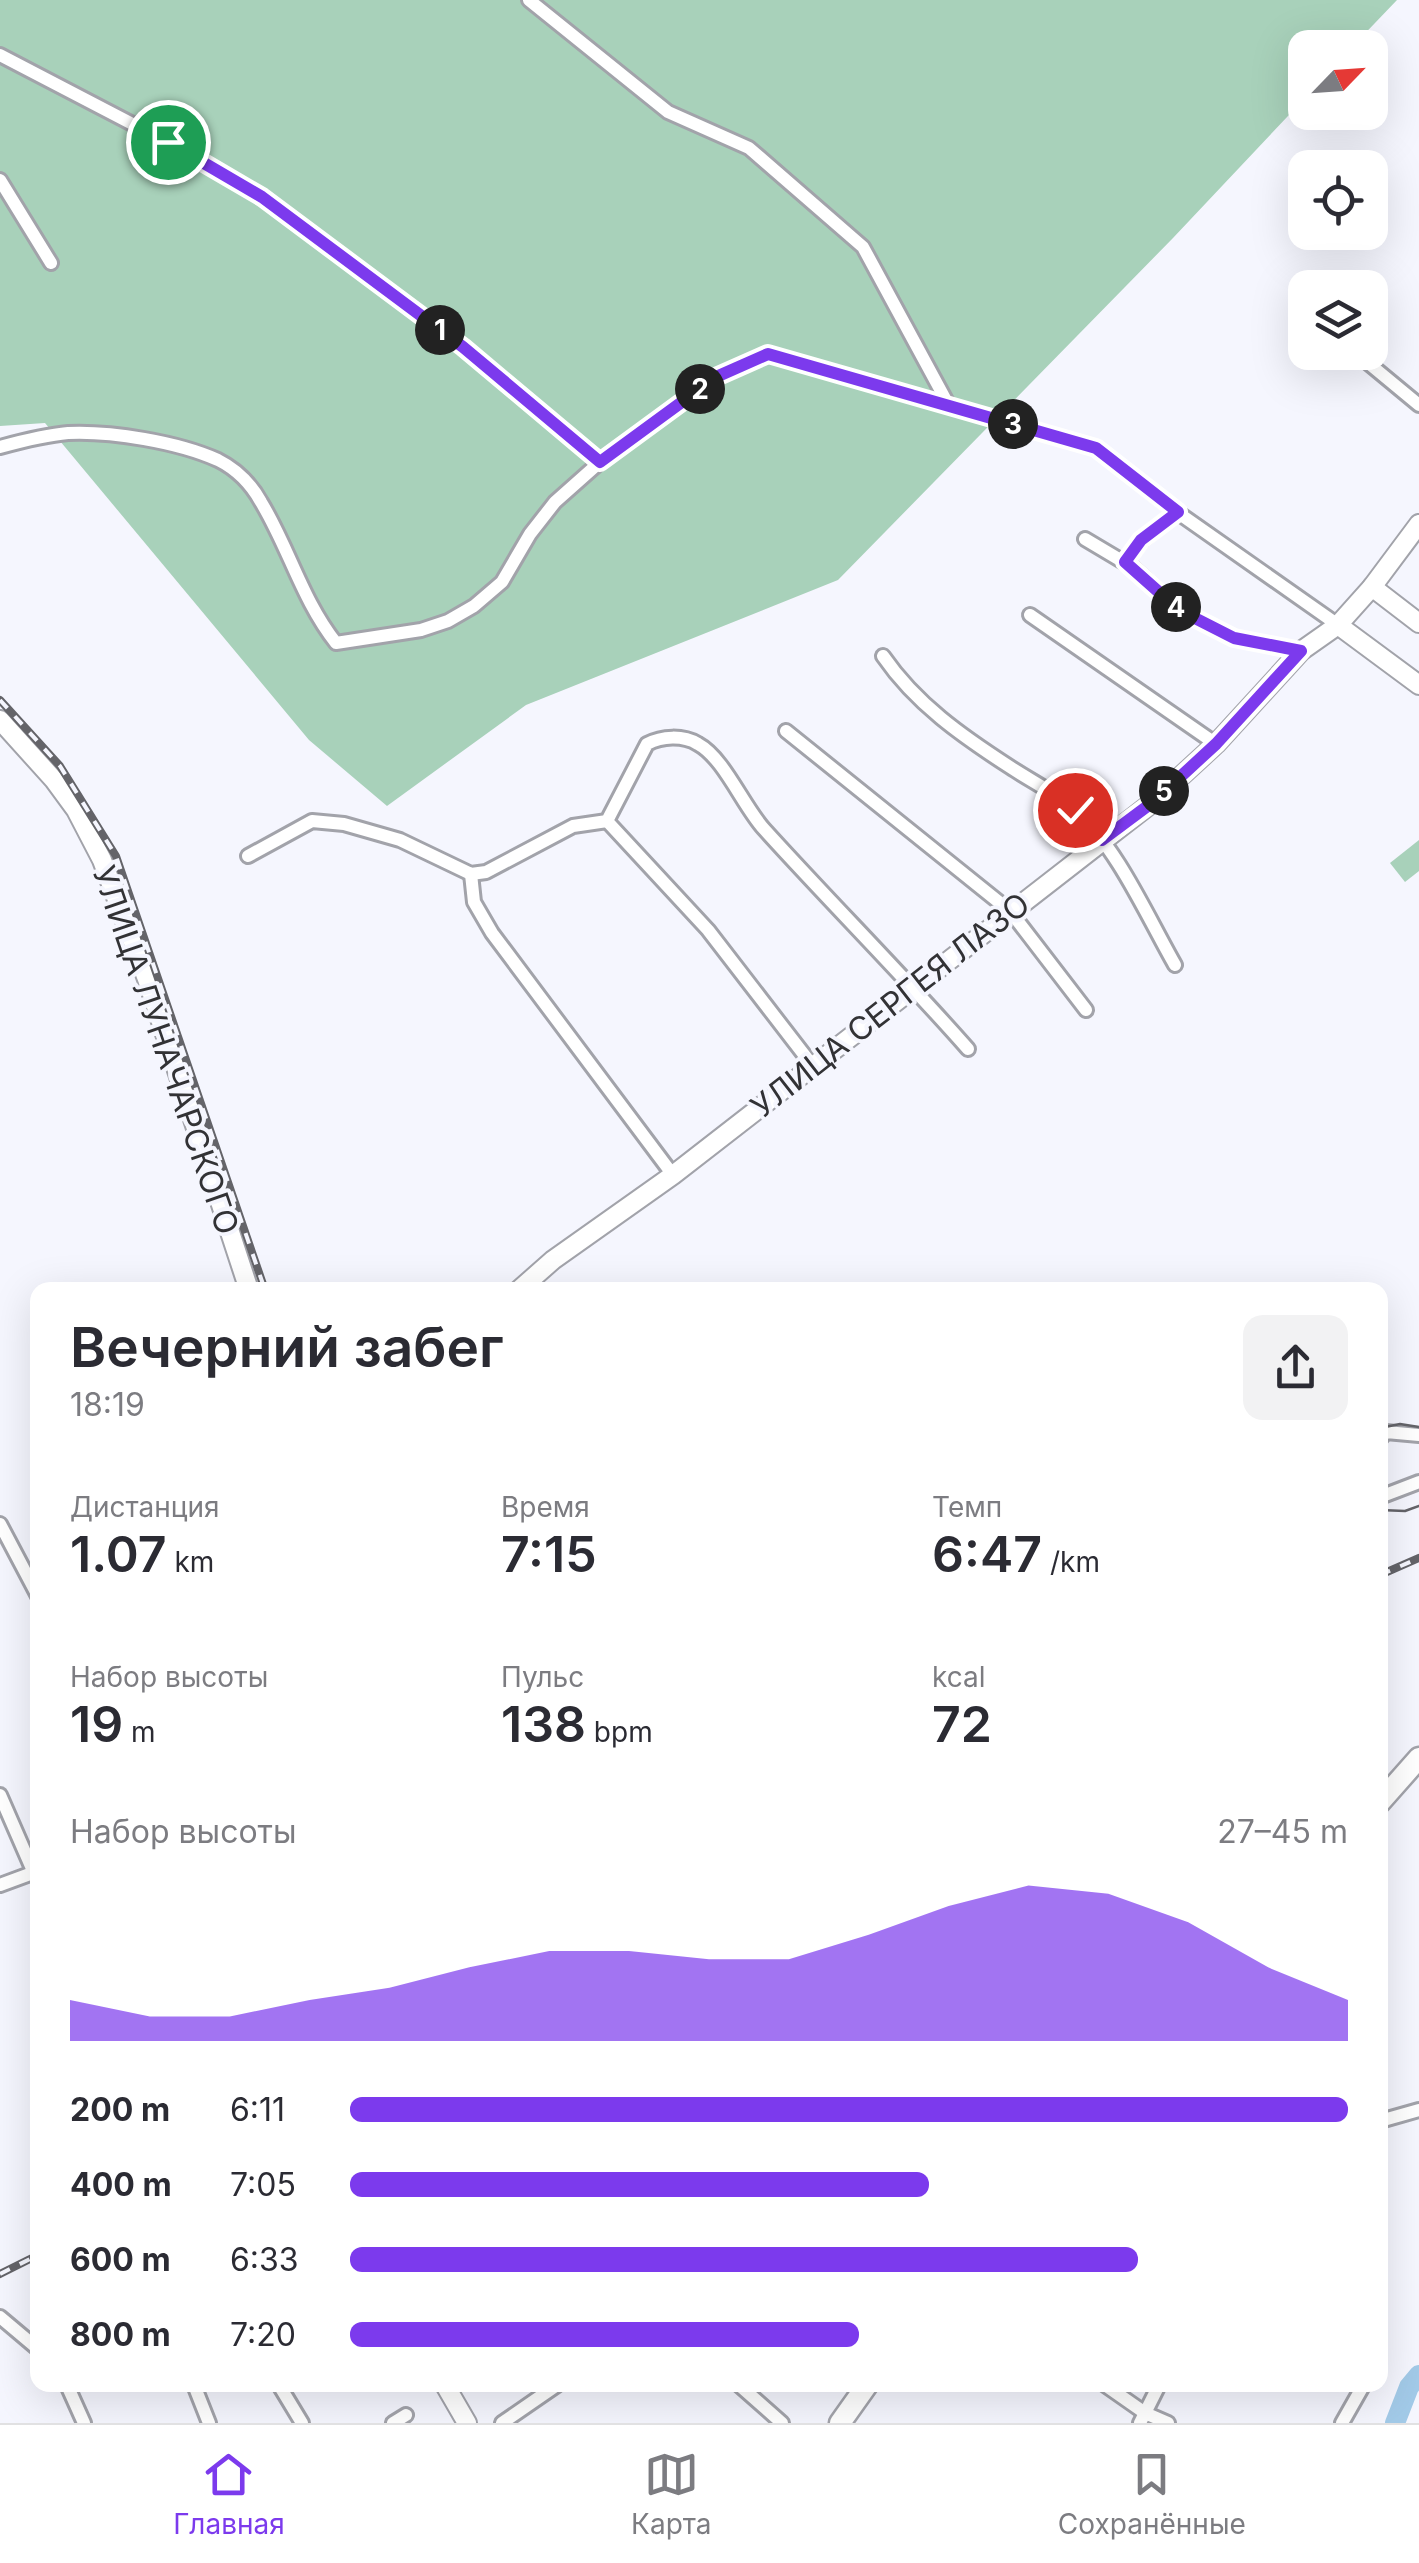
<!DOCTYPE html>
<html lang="ru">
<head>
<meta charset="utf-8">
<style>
  body { margin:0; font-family:Inter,sans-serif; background:#f2f2f3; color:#2b2b33; height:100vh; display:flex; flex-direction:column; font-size:38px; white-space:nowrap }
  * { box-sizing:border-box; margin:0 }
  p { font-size:32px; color:#7c7c81 }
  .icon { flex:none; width:55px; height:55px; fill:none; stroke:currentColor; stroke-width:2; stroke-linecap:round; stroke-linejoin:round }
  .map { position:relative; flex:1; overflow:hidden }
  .panel { position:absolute; left:30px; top:1282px; width:1358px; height:1110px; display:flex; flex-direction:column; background:#fff; border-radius:20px; box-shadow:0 10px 40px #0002 }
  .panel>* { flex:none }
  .needle { width:65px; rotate:65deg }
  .tools { position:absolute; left:1288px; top:30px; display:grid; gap:20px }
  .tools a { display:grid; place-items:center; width:100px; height:100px; border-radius:20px; background:#fff; box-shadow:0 10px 40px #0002; font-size:50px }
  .pin { position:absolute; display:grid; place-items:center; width:85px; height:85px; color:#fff; margin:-42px; border:5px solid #fff; border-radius:50%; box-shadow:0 2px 10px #0007 }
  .km { position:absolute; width:50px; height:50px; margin:-25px; border-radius:50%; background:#222; color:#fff; font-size:28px; line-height:50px; text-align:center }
  .round { display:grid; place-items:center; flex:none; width:105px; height:105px; border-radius:20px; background:#f2f2f3 }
  .head { display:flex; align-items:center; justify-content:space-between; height:170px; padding:0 40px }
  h1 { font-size:55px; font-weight:600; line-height:75px }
  .stats { display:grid; grid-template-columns:repeat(3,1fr); gap:15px; height:170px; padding:10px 40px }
  .stats div { display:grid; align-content:center }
  .stats b { font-size:50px; font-weight:600 }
  .stats small { font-size:28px; font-weight:400 }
  .stats p { font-size:28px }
  .chart { height:280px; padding:20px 40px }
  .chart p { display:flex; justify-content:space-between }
  .chart svg { width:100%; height:180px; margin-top:10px; fill:#7c3aed; opacity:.7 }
  ul { padding:0 40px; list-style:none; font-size:32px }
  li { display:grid; grid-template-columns:160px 120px 1fr; align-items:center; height:75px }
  li i { height:25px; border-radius:12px; background:#7c3aed }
  .tabs { display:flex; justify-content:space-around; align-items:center; height:140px; border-top:2px solid #e1e1e2; background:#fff; font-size:28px; color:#7c7c81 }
  .tabs a { display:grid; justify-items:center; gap:5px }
  .tabs .current { color:#7c3aed }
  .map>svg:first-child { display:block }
  .green { fill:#a8d1ba }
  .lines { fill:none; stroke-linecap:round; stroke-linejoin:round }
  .river { stroke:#a2cae8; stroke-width:20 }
  .street-casing { stroke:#a2a3aa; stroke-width:18 }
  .secondary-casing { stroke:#a2a3aa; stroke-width:22 }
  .primary-casing { stroke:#a2a3aa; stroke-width:25 }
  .street { stroke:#fff; stroke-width:12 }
  .secondary { stroke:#fff; stroke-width:18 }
  .primary { stroke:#fff; stroke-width:20 }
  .tram { stroke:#646469; stroke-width:2.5 }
  .rail-casing { stroke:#646469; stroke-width:8 }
  .rail { stroke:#f5f6fe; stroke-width:4; stroke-dasharray:11; stroke-linecap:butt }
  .route-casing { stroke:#fff; stroke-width:20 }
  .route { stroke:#7c3aed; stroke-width:12 }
  .labels { text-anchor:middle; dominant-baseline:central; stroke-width:8; stroke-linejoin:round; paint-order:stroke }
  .street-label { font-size:32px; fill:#323235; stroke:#f5f6fe }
</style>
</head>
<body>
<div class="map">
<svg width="1419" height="2423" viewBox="0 0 1419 2423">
  <rect width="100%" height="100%" fill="#f5f6fe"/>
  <g class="green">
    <polygon points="0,0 1397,0 1352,47 1305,48 1305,98 1173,238 838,580 526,705 387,806 309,740 45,423 0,426"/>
    <polygon points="1419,840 1419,871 1405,882 1390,863"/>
  </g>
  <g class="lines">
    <polyline class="river" points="1395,2423 1409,2387 1419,2375"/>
    <g class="street-casing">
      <g id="street">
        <polyline points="529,0 668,112 749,148 863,247 948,404"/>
        <polyline points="0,55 167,142 262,197 463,347 600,462"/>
        <polyline points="0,180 51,263"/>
        <polyline points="1355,352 1419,405"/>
        <path d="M0 447C22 441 45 435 68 433 111 431 178 442 218 460 236 469 251 484 261 502 289 548 302 600 336 643L421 630 448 621 474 606 502 582 530 534 555 502 600 462 716 377 768 354 1096 448 1177 512 1338 625"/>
        <polyline points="1085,539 1132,567 1179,610 1234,638 1301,651"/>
        <polyline points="1125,562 1141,541 1177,512"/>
        <polyline points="1030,615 1216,744"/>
        <path d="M883 656C916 704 962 736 1010 767 1031 781 1056 793 1075 810 1117 847 1147 916 1175 965"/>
        <polyline points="786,731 1010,911 1086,1010"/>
        <polyline points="607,821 708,930 812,1065"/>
        <path d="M248 856 312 821 344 824 400 840 471 874 486 872 573 826 607 821 647 744C662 736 683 735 698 744 724 758 743 806 764 829 831 903 902 974 968 1049"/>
        <polyline points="471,874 474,902 492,933 673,1175"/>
        <polyline points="1380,1439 1386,1432 1419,1435"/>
        <polyline points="1380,1497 1419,1482"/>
        <polyline points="0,1524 38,1596"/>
        <polyline points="0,1795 34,1873"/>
        <polyline points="0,1885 38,1871"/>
        <polyline points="1380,2121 1419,2110"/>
        <polyline points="0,2317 38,2349"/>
        <polyline points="67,2385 84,2423"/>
        <polyline points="194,2385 209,2423"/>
        <polyline points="279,2385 302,2423"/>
        <polyline points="739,2385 782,2423"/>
        <polyline points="1105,2385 1145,2413 1168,2423"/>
        <polyline points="393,2423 406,2415"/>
        <polyline points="502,2423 557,2385"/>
        <polyline points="1140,2423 1159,2385"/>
        <polyline points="1342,2423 1363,2386"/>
      </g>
    </g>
    <g class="secondary-casing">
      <g id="secondary">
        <polyline points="1372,587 1419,623"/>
        <polyline points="1338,625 1419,685"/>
        <polyline points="0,720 54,780 76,810 102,860 147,979 249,1290"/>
        <polyline points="519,1290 553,1260 673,1175 1153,802 1216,744 1301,651 1338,625 1372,587 1419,524"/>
        <polyline points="445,2385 467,2423"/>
      </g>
    </g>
    <g class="primary-casing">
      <g id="primary">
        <polyline points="1380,1802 1419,1758"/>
        <polyline points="840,2423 867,2385"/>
      </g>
    </g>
    <use href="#street" class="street"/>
    <use href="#secondary" class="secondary"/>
    <use href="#primary" class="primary"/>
    <g class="tram">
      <polyline points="1380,1428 1400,1424 1419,1427"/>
      <polyline points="1380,1510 1405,1511 1419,1506"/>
    </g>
    <g class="rail-casing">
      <g id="rail">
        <polyline points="0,700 60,766 116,856 265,1290"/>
        <polyline points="1380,1575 1419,1558"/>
        <polyline points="0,2274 38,2255"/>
      </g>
    </g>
    <use href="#rail" class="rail"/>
  </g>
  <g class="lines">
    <g class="route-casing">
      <polyline id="route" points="168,142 262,197 463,347 600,462 716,377 768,354 1096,448 1178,512 1141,540 1125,562 1179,610 1234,638 1301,651 1216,744 1153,802 1102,840 1075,810"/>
    </g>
    <use href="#route" class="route"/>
  </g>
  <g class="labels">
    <g class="street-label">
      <text transform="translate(890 1005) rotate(-38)">УЛИЦА СЕРГЕЯ ЛАЗО</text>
      <text transform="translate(166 1050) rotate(71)">УЛИЦА ЛУНАЧАРСКОГО</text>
    </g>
  </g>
</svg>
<div class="tools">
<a><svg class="needle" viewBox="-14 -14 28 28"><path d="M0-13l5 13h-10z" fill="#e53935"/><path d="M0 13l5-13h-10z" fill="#7c7c81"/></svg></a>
<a><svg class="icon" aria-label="locate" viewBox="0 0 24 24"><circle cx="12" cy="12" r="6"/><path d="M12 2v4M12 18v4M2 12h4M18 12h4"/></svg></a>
<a><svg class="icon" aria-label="layers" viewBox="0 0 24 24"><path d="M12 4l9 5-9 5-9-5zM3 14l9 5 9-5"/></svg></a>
</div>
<div class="pin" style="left:168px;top:142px;background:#1e9e55"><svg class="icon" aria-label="arrive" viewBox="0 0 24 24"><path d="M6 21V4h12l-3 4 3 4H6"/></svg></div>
<div class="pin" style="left:1075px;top:810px;background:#d93025"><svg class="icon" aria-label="check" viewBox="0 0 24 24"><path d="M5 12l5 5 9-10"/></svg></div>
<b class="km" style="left:440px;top:330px">1</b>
<b class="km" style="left:700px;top:389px">2</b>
<b class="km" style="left:1013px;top:424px">3</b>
<b class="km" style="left:1176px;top:607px">4</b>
<b class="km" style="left:1164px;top:791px">5</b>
<section class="panel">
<div class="head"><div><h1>Вечерний забег</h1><p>18:19</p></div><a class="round"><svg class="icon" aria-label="share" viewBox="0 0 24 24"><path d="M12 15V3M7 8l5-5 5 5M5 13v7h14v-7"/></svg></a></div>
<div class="stats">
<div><p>Дистанция</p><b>1.07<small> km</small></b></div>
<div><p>Время</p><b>7:15</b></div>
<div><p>Темп</p><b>6:47<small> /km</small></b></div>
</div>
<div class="stats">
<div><p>Набор высоты</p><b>19<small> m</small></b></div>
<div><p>Пульс</p><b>138<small> bpm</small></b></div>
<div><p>kcal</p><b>72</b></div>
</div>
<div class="chart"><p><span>Набор высоты</span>27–45 m</p>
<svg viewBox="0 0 160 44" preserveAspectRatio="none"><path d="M0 44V34L10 38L20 38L30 34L40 31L50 26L60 22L70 22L80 24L90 24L100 18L110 11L120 6L130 8L140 15L150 26L160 34V44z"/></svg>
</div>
<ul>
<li><b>200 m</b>6:11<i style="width:100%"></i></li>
<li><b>400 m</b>7:05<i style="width:58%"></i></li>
<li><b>600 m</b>6:33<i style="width:79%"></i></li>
<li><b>800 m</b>7:20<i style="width:51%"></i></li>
</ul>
</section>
</div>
<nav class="tabs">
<a class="current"><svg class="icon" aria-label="home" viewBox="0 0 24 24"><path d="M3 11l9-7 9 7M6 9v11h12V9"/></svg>Главная</a>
<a><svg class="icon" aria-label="map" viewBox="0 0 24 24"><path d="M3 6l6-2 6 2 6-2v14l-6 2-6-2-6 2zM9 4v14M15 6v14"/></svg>Карта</a>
<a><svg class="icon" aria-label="saved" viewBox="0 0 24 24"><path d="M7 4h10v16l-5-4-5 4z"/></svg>Сохранённые</a>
</nav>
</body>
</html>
